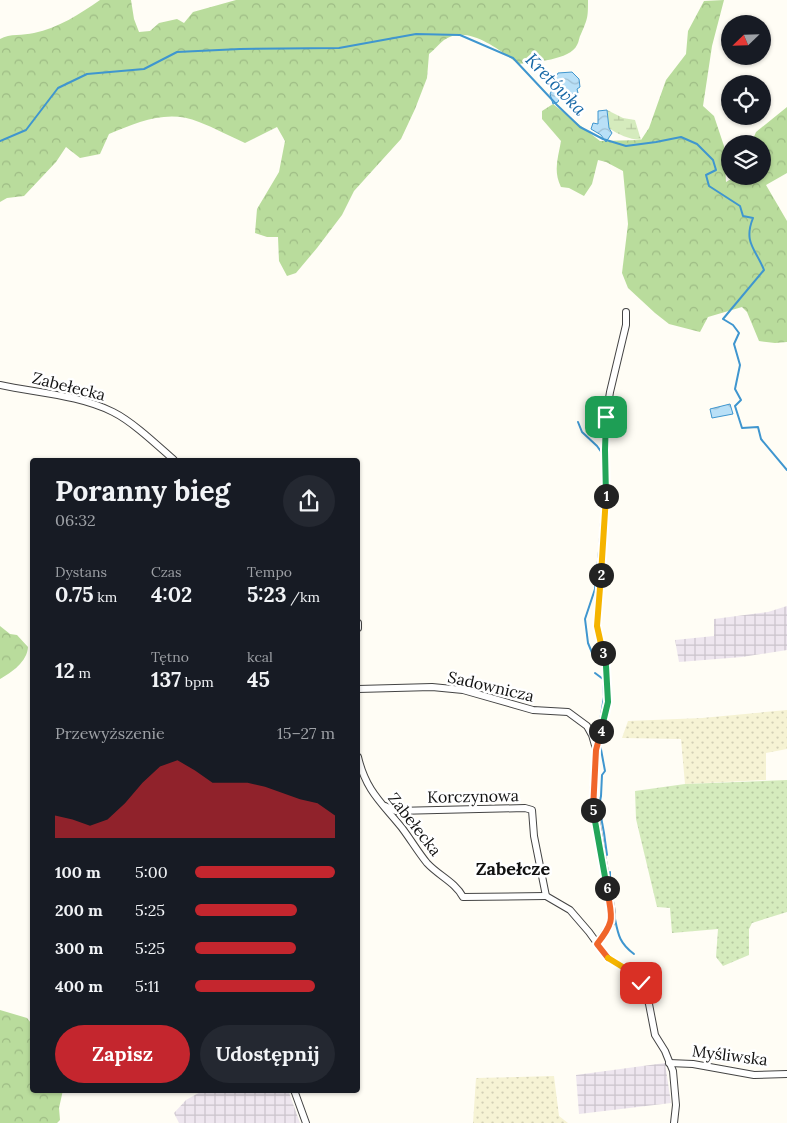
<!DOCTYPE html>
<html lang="pl">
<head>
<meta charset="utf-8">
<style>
  body { margin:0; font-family:Lora,serif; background:#242831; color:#f1f3f6; height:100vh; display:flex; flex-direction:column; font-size:19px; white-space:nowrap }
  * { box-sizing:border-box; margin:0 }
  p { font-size:16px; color:#9ea1a6 }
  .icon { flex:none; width:28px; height:28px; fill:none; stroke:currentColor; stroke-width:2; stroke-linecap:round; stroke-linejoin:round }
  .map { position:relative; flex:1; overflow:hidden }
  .details { position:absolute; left:30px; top:458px; width:330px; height:635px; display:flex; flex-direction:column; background:#171b24; border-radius:5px; box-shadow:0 1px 4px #0004 }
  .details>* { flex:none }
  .needle { width:32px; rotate:247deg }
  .fabs { position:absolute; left:721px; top:15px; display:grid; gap:10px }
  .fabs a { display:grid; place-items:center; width:50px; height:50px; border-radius:50%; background:#171b24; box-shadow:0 1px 4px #0004; font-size:25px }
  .pin { position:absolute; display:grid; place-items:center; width:42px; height:42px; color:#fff; margin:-21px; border-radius:10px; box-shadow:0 2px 8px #0006 }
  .km { position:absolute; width:25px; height:25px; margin:-12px; border-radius:50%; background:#222; color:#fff; font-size:14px; line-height:25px; text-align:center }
  .round { display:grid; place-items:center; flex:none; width:52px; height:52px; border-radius:26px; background:#242831 }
  .summary { display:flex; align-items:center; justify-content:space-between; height:85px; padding:0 25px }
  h1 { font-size:28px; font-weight:700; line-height:38px }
  .figures { display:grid; grid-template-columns:repeat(3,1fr); gap:8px; height:85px; padding:5px 25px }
  .figures div { display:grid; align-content:center }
  .figures b { font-size:21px; font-weight:700 }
  .figures small { font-size:14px; font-weight:400 }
  .figures p { font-size:14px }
  .chart { height:140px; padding:10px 25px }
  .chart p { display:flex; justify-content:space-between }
  .chart svg { width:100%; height:90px; margin-top:5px; fill:#c4262e; opacity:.7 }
  .primary-button { display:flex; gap:10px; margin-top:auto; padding:10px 25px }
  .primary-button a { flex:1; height:58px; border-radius:30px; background:#c4262e; color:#fff; font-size:20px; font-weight:700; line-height:58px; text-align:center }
  .primary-button a+a { background:#242831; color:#f1f3f6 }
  ul { padding:0 25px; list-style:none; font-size:16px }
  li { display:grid; grid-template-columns:80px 60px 1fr; align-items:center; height:38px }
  li i { height:12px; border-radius:6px; background:#c4262e }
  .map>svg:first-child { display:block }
  .industrial { fill:url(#industrial-grid) }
  .farmland { fill:url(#farmland-dots) }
  .grass { fill:url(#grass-dots) }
  .forest { fill:url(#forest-crowns) }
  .wetland { fill:url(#wetland-marsh) }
  .water { fill:url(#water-waves); stroke:#3f96cf }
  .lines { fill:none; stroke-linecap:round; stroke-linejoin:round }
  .stream { stroke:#3f96cf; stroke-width:2 }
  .street-casing { stroke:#444; stroke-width:8 }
  .street { stroke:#fff; stroke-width:6 }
  .split-1-casing { stroke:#fff; stroke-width:10 }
  .split-2-casing { stroke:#fff; stroke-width:10 }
  .split-3-casing { stroke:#fff; stroke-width:10 }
  .split-4-casing { stroke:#fff; stroke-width:10 }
  .split-5-casing { stroke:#fff; stroke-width:10 }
  .split-6-casing { stroke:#fff; stroke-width:10 }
  .split-7-casing { stroke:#fff; stroke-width:10 }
  .split-8-casing { stroke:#fff; stroke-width:10 }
  .split-1 { stroke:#22a559; stroke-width:6 }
  .split-2 { stroke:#f5b400; stroke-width:6 }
  .split-3 { stroke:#f5b400; stroke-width:6 }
  .split-4 { stroke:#22a559; stroke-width:6 }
  .split-5 { stroke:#f0652b; stroke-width:6 }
  .split-6 { stroke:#22a559; stroke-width:6 }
  .split-7 { stroke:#f0652b; stroke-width:6 }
  .split-8 { stroke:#f5b400; stroke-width:6 }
  .labels { text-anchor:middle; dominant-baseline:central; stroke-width:5; stroke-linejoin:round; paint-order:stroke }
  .street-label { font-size:16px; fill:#111; stroke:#fff }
  .water-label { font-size:18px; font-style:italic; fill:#1768a6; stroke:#fff }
  .neighbourhood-label { font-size:18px; font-weight:bold; fill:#111; stroke:#fff }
</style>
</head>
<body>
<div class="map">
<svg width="787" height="1123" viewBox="0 0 787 1123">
  <defs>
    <pattern id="industrial-grid" width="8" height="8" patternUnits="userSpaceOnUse" patternTransform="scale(1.25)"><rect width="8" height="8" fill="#eee6ef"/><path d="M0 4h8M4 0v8" fill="none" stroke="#cbc4cc"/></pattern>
    <pattern id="farmland-dots" width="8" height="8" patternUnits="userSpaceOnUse" patternTransform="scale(1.25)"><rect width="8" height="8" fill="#f6f3d4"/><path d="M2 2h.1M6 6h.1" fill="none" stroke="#d2cfb5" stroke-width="1.8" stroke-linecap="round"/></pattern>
    <pattern id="grass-dots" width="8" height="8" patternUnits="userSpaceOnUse" patternTransform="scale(1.25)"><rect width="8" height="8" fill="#d5ebbd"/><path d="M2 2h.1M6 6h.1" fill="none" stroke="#b6c8a1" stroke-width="1.8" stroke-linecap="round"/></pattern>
    <pattern id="forest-crowns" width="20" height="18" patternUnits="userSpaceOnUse" patternTransform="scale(1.25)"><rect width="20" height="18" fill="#b9dc9c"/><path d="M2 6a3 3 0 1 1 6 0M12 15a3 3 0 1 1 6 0" fill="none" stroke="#9ebc85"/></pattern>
    <pattern id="wetland-marsh" width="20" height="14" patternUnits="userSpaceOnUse" patternTransform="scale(1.25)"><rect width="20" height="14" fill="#d5ebbd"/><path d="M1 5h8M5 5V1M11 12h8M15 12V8" fill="none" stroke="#b6c8a1"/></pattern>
    <pattern id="water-waves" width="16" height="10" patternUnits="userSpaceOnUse" patternTransform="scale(1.25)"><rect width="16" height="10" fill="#b9e0f7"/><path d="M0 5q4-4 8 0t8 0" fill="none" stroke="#9ebfd3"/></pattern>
  </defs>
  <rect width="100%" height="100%" fill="#fffdf5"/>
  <g class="industrial">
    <polygon points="787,606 787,650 742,657 679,662 675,640 714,636 714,619 768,612"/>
    <polygon points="665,1063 671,1103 579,1114 576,1075"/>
    <polygon points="204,1090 288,1090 300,1123 179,1123 174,1113 186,1100"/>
  </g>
  <g class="farmland">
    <polygon points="787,710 787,749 766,753 766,780 685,784 681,739 622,738 628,721 702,718"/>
    <polygon points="554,1076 559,1116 568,1123 473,1123 476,1078"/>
  </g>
  <polygon class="grass" points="787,780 787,912 752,923 749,929 749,955 723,966 716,957 718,929 672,933 670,908 657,907 636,819 635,791 685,784"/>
  <g class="forest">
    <path d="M100 0H131L134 19 139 32 150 31 159 23 177 19 184 23 193 12 236 0H588C588 17 588 18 581 34 579 37 579 42 577 45 570 60 534 62 519 64 500 51 468 23 444 40 439 44 434 50 429 54L427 78 415 109 401 139 354 191 342 215 317 248 296 273 287 276 279 261 278 237H267L255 233 257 209 279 172 285 141 277 127 245 143C229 136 215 128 199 122 168 109 138 122 109 134L100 154 80 158 66 147 56 162 24 196 7 198 0 202V39C10 33 23 36 34 33 58 28 80 14 100 0Z"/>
    <path d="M724 0 712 46 703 106 714 116 724 146 726 182 736 176H762V144H751L756 132 787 107V173L766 185 787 221V342L775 343 759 341 747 312 742 307 708 317 700 332 669 324 655 313 628 288 622 273 628 224 623 171 606 162 598 160 592 184 584 196 569 188 561 187C553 171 558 158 561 141L542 119V111L553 104 600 141 641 140 649 128 666 80 686 54 688 31 704 1Z"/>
    <path d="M0 626 10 634 17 635 28 647C27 662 12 672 0 679Z"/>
    <polygon points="0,1010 27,1018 31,1023 32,1023 32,1090 63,1090 59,1108 60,1120 57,1123 0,1123"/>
  </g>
  <path class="wetland" d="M607 110 623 118 635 120 641 140C628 139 619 135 609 128Z"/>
  <g class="water">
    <polygon points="572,72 579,79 580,87 577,89 578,93 569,94 563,100 559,99 558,102 553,104 550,94 552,90 556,90 553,83 558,73"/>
    <polygon points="607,110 609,128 612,133 606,142 601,135 591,129 593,123 598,124 598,111"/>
    <polygon points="730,404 733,414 712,418 710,409"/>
  </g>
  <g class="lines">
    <g class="stream">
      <path d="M0 141 26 130 58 88 87 74 144 69 177 52 240 49 339 48 416 34 460 35 513 58 557 105 580 127 603 139 626 146 656 142 681 137 697 144 713 160 716 170 706 175 709 186 740 206 743 216 753 218C743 243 756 249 764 270L723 319 733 325 739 333 734 344 740 365 735 389 741 400 735 406 742 428 758 427 761 439 787 470"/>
      <polyline points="578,422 582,432 597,446 602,453 603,479"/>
      <polyline points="595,660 588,643 585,619 595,589 599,551"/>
      <polyline points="595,673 603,679 604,697 599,727"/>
      <polyline points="600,744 605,771 602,775 601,796 599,806 604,833 607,855"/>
      <polyline points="610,872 610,885"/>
      <path d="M614 914C618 933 618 942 634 954"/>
      <polyline points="641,969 643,978"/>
    </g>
    <g class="street-casing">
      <g id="street">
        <path d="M0 385C37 393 79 395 113 412 133 422 157 445 174 460"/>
        <polyline points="358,623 358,628"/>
        <polyline points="358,689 432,687 463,690 533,710 568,712 587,726 592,735 596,749"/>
        <path d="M358 757C366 791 382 803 402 828 411 840 418 852 427 863 439 876 455 882 463 897L546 896"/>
        <polyline points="385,806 396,811 525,808 532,810 534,836 546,896 570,910 589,932 607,957 626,969 641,983 649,1004 655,1035 665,1051 673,1071 676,1105 674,1123"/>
        <polyline points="597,944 611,923 612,913 593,803 596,750 608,702 606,666 597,626 606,493 605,450 606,417 610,392 626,325 626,312"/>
        <polyline points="669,1063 693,1064 754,1075 787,1074"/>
        <polyline points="294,1090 306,1123"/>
      </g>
    </g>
    <use href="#street" class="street"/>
  </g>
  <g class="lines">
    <g class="split-1-casing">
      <polyline id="split-1" points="606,496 605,450 606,417"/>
    </g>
    <g class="split-2-casing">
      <polyline id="split-2" points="601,575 606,496"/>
    </g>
    <g class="split-3-casing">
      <polyline id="split-3" points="601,575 597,626 603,653"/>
    </g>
    <g class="split-4-casing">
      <polyline id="split-4" points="601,731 608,702 606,666 603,653"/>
    </g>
    <g class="split-5-casing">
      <polyline id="split-5" points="593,810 596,750 601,731"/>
    </g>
    <g class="split-6-casing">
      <polyline id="split-6" points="593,810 607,888"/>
    </g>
    <g class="split-7-casing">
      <path id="split-7" d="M607 888C611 917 617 919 597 944L608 958"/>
    </g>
    <g class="split-8-casing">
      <polyline id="split-8" points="608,958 626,969 641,983"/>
    </g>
    <use href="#split-1" class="split-1"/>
    <use href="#split-2" class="split-2"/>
    <use href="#split-3" class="split-3"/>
    <use href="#split-4" class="split-4"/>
    <use href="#split-5" class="split-5"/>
    <use href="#split-6" class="split-6"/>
    <use href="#split-7" class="split-7"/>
    <use href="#split-8" class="split-8"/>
  </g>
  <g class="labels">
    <g class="street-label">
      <text transform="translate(69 386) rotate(14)">Zabełecka</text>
      <text transform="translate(491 686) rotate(13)">Sadownicza</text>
      <text transform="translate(473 796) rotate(-1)">Korczynowa</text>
      <text transform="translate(415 824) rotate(52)">Zabełecka</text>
      <text transform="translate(730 1055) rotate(7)">Myśliwska</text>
    </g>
    <g class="water-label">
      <text transform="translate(556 84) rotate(46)">Kretówka</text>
    </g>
    <g class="neighbourhood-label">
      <text x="513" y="868">Zabełcze</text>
    </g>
  </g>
</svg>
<div class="fabs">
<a><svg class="needle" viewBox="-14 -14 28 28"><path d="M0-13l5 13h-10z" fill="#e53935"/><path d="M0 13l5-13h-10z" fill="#9ea1a6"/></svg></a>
<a><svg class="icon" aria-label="locate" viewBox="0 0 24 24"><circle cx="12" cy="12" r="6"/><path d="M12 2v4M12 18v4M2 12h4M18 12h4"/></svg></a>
<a><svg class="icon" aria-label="layers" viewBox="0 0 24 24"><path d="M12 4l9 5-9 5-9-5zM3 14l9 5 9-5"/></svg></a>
</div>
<div class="pin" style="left:606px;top:417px;background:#1e9e55"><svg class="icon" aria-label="arrive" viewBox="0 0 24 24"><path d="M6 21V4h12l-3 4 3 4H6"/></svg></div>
<div class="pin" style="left:641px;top:983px;background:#d93025"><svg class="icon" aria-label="check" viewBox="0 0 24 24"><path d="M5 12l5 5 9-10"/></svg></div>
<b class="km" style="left:606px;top:496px">1</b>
<b class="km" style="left:601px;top:575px">2</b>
<b class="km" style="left:603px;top:653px">3</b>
<b class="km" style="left:601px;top:731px">4</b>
<b class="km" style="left:593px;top:810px">5</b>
<b class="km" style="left:607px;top:888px">6</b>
<section class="details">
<div class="summary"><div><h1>Poranny bieg</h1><p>06:32</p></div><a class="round"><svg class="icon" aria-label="share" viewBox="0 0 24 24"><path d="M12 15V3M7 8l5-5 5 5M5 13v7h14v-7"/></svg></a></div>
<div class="figures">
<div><p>Dystans</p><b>0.75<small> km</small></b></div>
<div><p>Czas</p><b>4:02</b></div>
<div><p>Tempo</p><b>5:23<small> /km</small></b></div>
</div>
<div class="figures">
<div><b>12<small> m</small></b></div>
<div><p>Tętno</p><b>137<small> bpm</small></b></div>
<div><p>kcal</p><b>45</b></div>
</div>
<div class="chart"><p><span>Przewyższenie</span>15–27 m</p>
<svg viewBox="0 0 160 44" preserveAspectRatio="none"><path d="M0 44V33L10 35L20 38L30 35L40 27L50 17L60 9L70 6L80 11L90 17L100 17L110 17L120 19L130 22L140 25L150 27L160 33V44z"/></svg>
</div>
<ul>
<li><b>100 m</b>5:00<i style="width:100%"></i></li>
<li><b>200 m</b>5:25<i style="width:73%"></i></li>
<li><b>300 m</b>5:25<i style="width:72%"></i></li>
<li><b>400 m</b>5:11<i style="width:86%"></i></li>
</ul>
<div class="primary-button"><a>Zapisz</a><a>Udostępnij</a></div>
</section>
</div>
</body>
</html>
